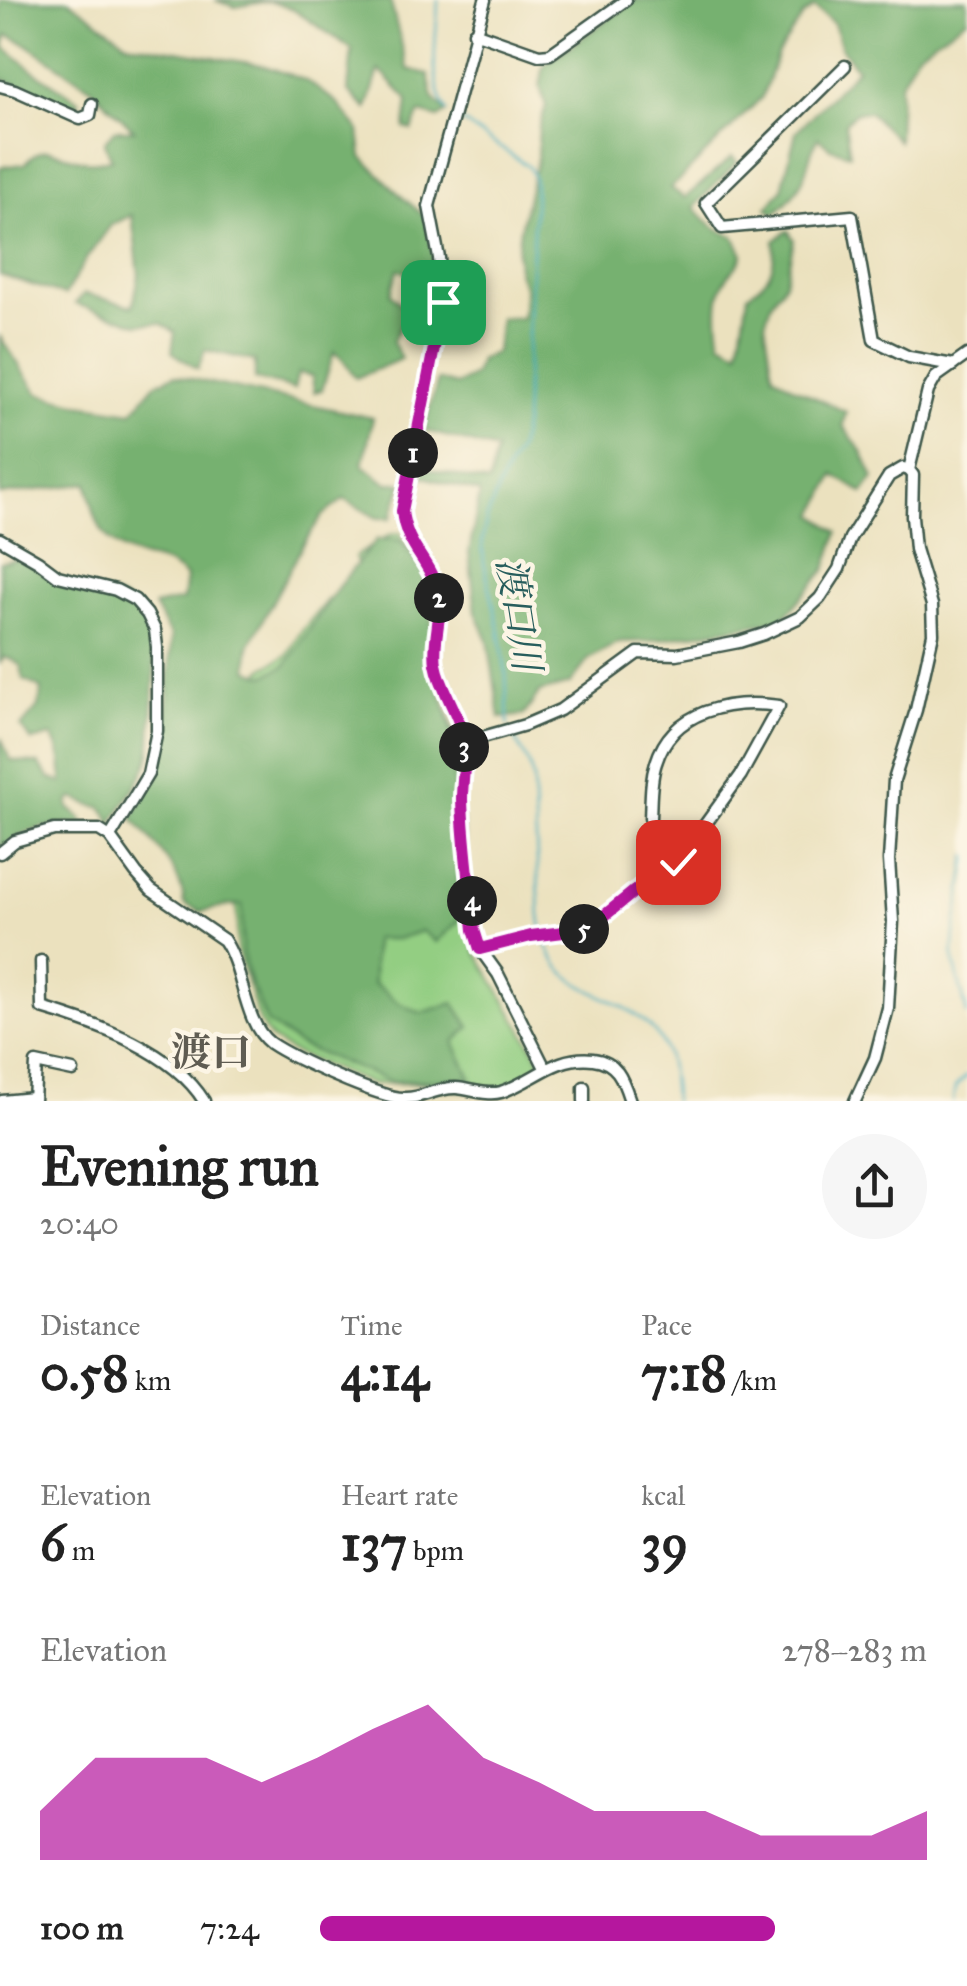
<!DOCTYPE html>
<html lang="en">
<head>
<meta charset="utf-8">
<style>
  body { margin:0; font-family:"IM FELL Great Primer","Noto Serif JP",serif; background:#f6f6f6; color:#222; height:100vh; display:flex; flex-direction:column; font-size:38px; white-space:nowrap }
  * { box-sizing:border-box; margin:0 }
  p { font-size:32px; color:#767676 }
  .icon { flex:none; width:55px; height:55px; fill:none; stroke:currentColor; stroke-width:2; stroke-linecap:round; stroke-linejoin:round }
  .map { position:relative; height:1101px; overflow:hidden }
  .details { display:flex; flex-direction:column; background:#fff; flex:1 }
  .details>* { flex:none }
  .pin { position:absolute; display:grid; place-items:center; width:85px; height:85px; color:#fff; margin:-42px; border-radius:20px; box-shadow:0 5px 15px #0006 }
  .km { position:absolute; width:50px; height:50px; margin:-25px; border-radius:50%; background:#222; color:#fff; font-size:28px; line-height:50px; text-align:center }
  .round { display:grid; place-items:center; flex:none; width:105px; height:105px; border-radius:52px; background:#f6f6f6 }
  .headline { display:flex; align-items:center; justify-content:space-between; height:170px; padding:0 40px }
  h1 { font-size:55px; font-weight:800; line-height:75px }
  .figures { display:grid; grid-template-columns:repeat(3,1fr); gap:15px; height:170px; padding:10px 40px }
  .figures div { display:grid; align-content:center }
  .figures b { font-size:50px; font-weight:800 }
  .figures small { font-size:28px; font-weight:400 }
  .figures p { font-size:28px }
  .chart { height:280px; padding:20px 40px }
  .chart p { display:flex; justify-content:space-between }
  .chart svg { width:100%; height:180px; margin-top:10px; fill:#b5179e; opacity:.7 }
  ul { padding:0 40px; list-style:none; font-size:32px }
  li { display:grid; grid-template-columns:160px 120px 1fr; align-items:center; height:75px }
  li i { height:25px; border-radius:12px; background:#b5179e }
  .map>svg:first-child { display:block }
  .green { fill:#93ce82; stroke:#59865b; stroke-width:2.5 }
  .forest { fill:#76b170; stroke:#4a7752; stroke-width:2.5 }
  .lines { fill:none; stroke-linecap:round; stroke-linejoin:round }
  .stream { stroke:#3eabbd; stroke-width:2.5 }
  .street-casing { stroke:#3e5649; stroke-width:15 }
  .street { stroke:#fff; stroke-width:10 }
  .route-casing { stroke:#fff; stroke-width:20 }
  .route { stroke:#b5179e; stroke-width:12 }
  .labels { text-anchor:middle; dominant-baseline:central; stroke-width:9; stroke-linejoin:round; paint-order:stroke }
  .water-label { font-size:38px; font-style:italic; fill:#285e5d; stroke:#fcf5e5 }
  .quarter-label { font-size:40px; font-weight:bold; fill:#5f5c52; stroke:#fcf5e5 }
</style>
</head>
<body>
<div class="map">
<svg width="967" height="1101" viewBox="0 0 967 1101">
  <rect width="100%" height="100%" fill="#fcf5e5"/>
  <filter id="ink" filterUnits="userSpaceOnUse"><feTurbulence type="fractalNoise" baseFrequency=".01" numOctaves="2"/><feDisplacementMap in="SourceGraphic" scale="20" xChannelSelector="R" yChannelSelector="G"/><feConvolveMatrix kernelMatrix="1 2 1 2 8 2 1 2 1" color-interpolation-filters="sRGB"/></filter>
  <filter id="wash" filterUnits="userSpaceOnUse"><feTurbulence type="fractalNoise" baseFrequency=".0048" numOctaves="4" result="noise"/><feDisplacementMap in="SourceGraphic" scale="40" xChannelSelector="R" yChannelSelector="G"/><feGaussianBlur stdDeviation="2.25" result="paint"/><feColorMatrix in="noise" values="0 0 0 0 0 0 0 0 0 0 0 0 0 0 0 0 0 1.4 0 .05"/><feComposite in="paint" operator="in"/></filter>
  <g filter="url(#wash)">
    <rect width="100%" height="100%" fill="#ebe1be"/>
    <polygon class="green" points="400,533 429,581 433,666 458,744 461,810 475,950 545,1068 497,1093 439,1089 428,1083 371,1084 290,1051 270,1038 260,1023 237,950 237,915 229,838 241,696 264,668 287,655 300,633 327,600 364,581 355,557 389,535"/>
    <g class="forest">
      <path d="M0 0H69L128 43 262 65 305 80 335 101 359 130 362 157 401 196 427 218 433 256 434 287 398 269 391 294 408 311 393 341 401 359 356 378 342 359 334 352 322 390 314 392 312 376 298 373 294 389 255 379V361L205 350 198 369 172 352 175 332 160 323 138 324 75 304 84 294 133 306 139 275 132 215 111 225 86 259 65 295 0 275V167L25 164C48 137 59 158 86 161 94 163 104 160 112 159L104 143 114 130H134L90 87 23 42 7 35 4 47 38 74 80 101 74 108 0 78Z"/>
      <polygon points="215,0 390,0 408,69 428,74 433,98 447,112 438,118 420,113 412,130 405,128 408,100 379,70 367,109 348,91 352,49 292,9 269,1 235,7"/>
      <path d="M635 0H967V19L918 52 900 84 898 141 869 112H856L845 123 850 154 831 148 818 138C810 151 809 162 804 176 798 192 786 203 774 214L767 208 782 189 796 132 857 69 841 48 834 24 814 7 803 16 778 53 762 97 671 188 685 198 732 157 737 162 694 207C706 222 715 230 734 236L743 254C739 265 736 267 729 275 714 293 717 321 721 342L739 351 748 295C771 276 775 272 774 241L788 230 794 240 785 282 771 303 765 323 773 374 795 388 846 412 843 426 862 452 874 478 863 493 834 475 815 515 838 532 826 569 782 620 649 641 619 642 589 659 570 684 540 692 524 715 500 718 488 640 476 612 469 553 480 493 418 475 419 467 489 483 496 450 423 430 438 380 456 385 474 375 480 360 496 352 500 318H522L525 288 518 272 517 253 520 229 537 159 539 128 546 106 540 87 544 65Z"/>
      <path d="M0 337 38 393 79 404 132 412 155 384 174 375 373 418 363 465 386 483H403L391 518H377L344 499 322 516 303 545 249 646 248 669 264 676 285 666 338 587 377 539 400 540 423 571 431 610 435 666 452 733 460 920 436 942 422 931 397 939H374L373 983 399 1003 421 1013 454 1003 470 1027 454 1042 471 1078 391 1082 301 1046 267 1023 249 979 242 951V905H230L201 912 184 904C183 871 153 842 132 818L155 776 167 719 171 637 154 606 183 600 186 577C172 564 164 562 145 558 101 546 95 524 88 483L0 495Z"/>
      <path d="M23 558C35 567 47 578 62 582 86 590 115 591 135 607 161 630 154 688 152 719 151 731 152 746 149 758 145 776 121 807 111 825L108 815 101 807C90 807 83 801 73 798L69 801V808L83 820 81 824C43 825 32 828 0 847V746L2 740 10 760 39 764 50 778 62 783C63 766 61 750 52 736L32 741 21 727 38 707 42 689 23 679 21 666 13 660 4 657 0 663V562Z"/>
    </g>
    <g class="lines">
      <g class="stream">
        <path d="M438 0C437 41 427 73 447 112"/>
        <polyline points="457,118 529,167 534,178 535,191 524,423 519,448 502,479 487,518 482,541 484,563 499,628 506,674 508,725"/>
        <polyline points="511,733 528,762 533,778 540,917 542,928"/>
        <polyline points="967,856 955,934 953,957 967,1014"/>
        <path d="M544 936C560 1001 632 991 661 1041 671 1057 672 1082 673 1101"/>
        <polyline points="953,1101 955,1087 967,1076"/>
      </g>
    </g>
  </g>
  <g filter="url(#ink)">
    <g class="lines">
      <g class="street-casing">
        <g id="street">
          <path d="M485 0 429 206 439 258 443 302 402 511C406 549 432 561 438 595 443 617 432 641 436 664 441 692 462 716 465 744 466 762 462 781 462 799 463 842 470 887 474 930L480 949 498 974 545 1068"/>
          <polyline points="474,32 539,55 550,54 626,0"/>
          <polyline points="845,66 706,203 722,228 852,216 874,340 909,357 953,365"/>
          <polyline points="0,86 15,90 80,119 90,115 92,104"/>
          <polyline points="0,539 38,561 58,576 116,590 135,600 147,614 155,630 157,647 157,731 148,774 110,837"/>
          <polyline points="465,742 525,725 560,710 638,653 677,654 739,642 764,634 800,617 820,598 839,569 850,538 889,476 903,468 909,470"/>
          <path d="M0 853 15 841 54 830H99L110 837 136 873 151 890 224 940C244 969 243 1022 270 1043 292 1058 379 1098 404 1098 422 1099 437 1087 456 1088 471 1089 487 1096 501 1092 535 1081 554 1055 593 1059 618 1062 623 1080 630 1101"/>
          <path d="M480 949 531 936 588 929 657 873 678 862 741 775 779 706C730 699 672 710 656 763 650 781 651 800 650 818"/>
          <path d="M41 961 42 1008C97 1024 173 1051 204 1101"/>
          <polyline points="584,1087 584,1101"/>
          <polyline points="2,1101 33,1098"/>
          <polyline points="34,1101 36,1063 73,1071"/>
          <polyline points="855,1101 875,1058 888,1008 893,921 889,860 894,780 916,710 933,634 932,605 915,549 912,516 913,475 909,470 928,391 936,377 967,355"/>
        </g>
      </g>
      <use href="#street" class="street"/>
    </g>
  </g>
  <g class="lines" filter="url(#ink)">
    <g class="route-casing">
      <path id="route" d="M443 302 402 511C406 549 432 561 438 595 443 617 432 641 436 664 441 692 462 716 464 744 466 762 462 781 462 799 463 842 470 887 474 930L480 949 531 936 588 929 658 872 678 862"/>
    </g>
    <use href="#route" class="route"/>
  </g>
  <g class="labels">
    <g class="water-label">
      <text transform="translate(519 614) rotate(81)">渡口川</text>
    </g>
    <g class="quarter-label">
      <text x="211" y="1052">渡口</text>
    </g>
  </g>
</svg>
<div class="pin" style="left:443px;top:302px;background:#1e9e55"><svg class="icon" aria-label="arrive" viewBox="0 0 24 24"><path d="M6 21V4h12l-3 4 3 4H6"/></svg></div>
<div class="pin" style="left:678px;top:862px;background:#d93025"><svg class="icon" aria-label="check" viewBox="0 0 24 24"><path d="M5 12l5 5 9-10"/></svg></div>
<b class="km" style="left:413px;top:453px">1</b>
<b class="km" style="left:439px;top:598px">2</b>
<b class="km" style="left:464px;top:747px">3</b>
<b class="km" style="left:472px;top:901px">4</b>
<b class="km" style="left:584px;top:929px">5</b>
</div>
<section class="details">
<div class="headline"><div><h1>Evening run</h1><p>20:40</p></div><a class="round"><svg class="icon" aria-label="share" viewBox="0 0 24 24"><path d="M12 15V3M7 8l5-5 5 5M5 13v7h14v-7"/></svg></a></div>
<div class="figures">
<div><p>Distance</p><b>0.58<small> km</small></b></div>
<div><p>Time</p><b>4:14</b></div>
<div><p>Pace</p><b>7:18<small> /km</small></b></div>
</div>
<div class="figures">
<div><p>Elevation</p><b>6<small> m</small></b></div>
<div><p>Heart rate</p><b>137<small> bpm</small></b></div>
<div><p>kcal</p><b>39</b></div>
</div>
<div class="chart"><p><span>Elevation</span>278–283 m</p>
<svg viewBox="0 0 160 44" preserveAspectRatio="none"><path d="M0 44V32L10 19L20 19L30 19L40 25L50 19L60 12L70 6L80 19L90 25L100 32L110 32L120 32L130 38L140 38L150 38L160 32V44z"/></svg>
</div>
<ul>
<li><b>100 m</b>7:24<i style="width:75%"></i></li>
</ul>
</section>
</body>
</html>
